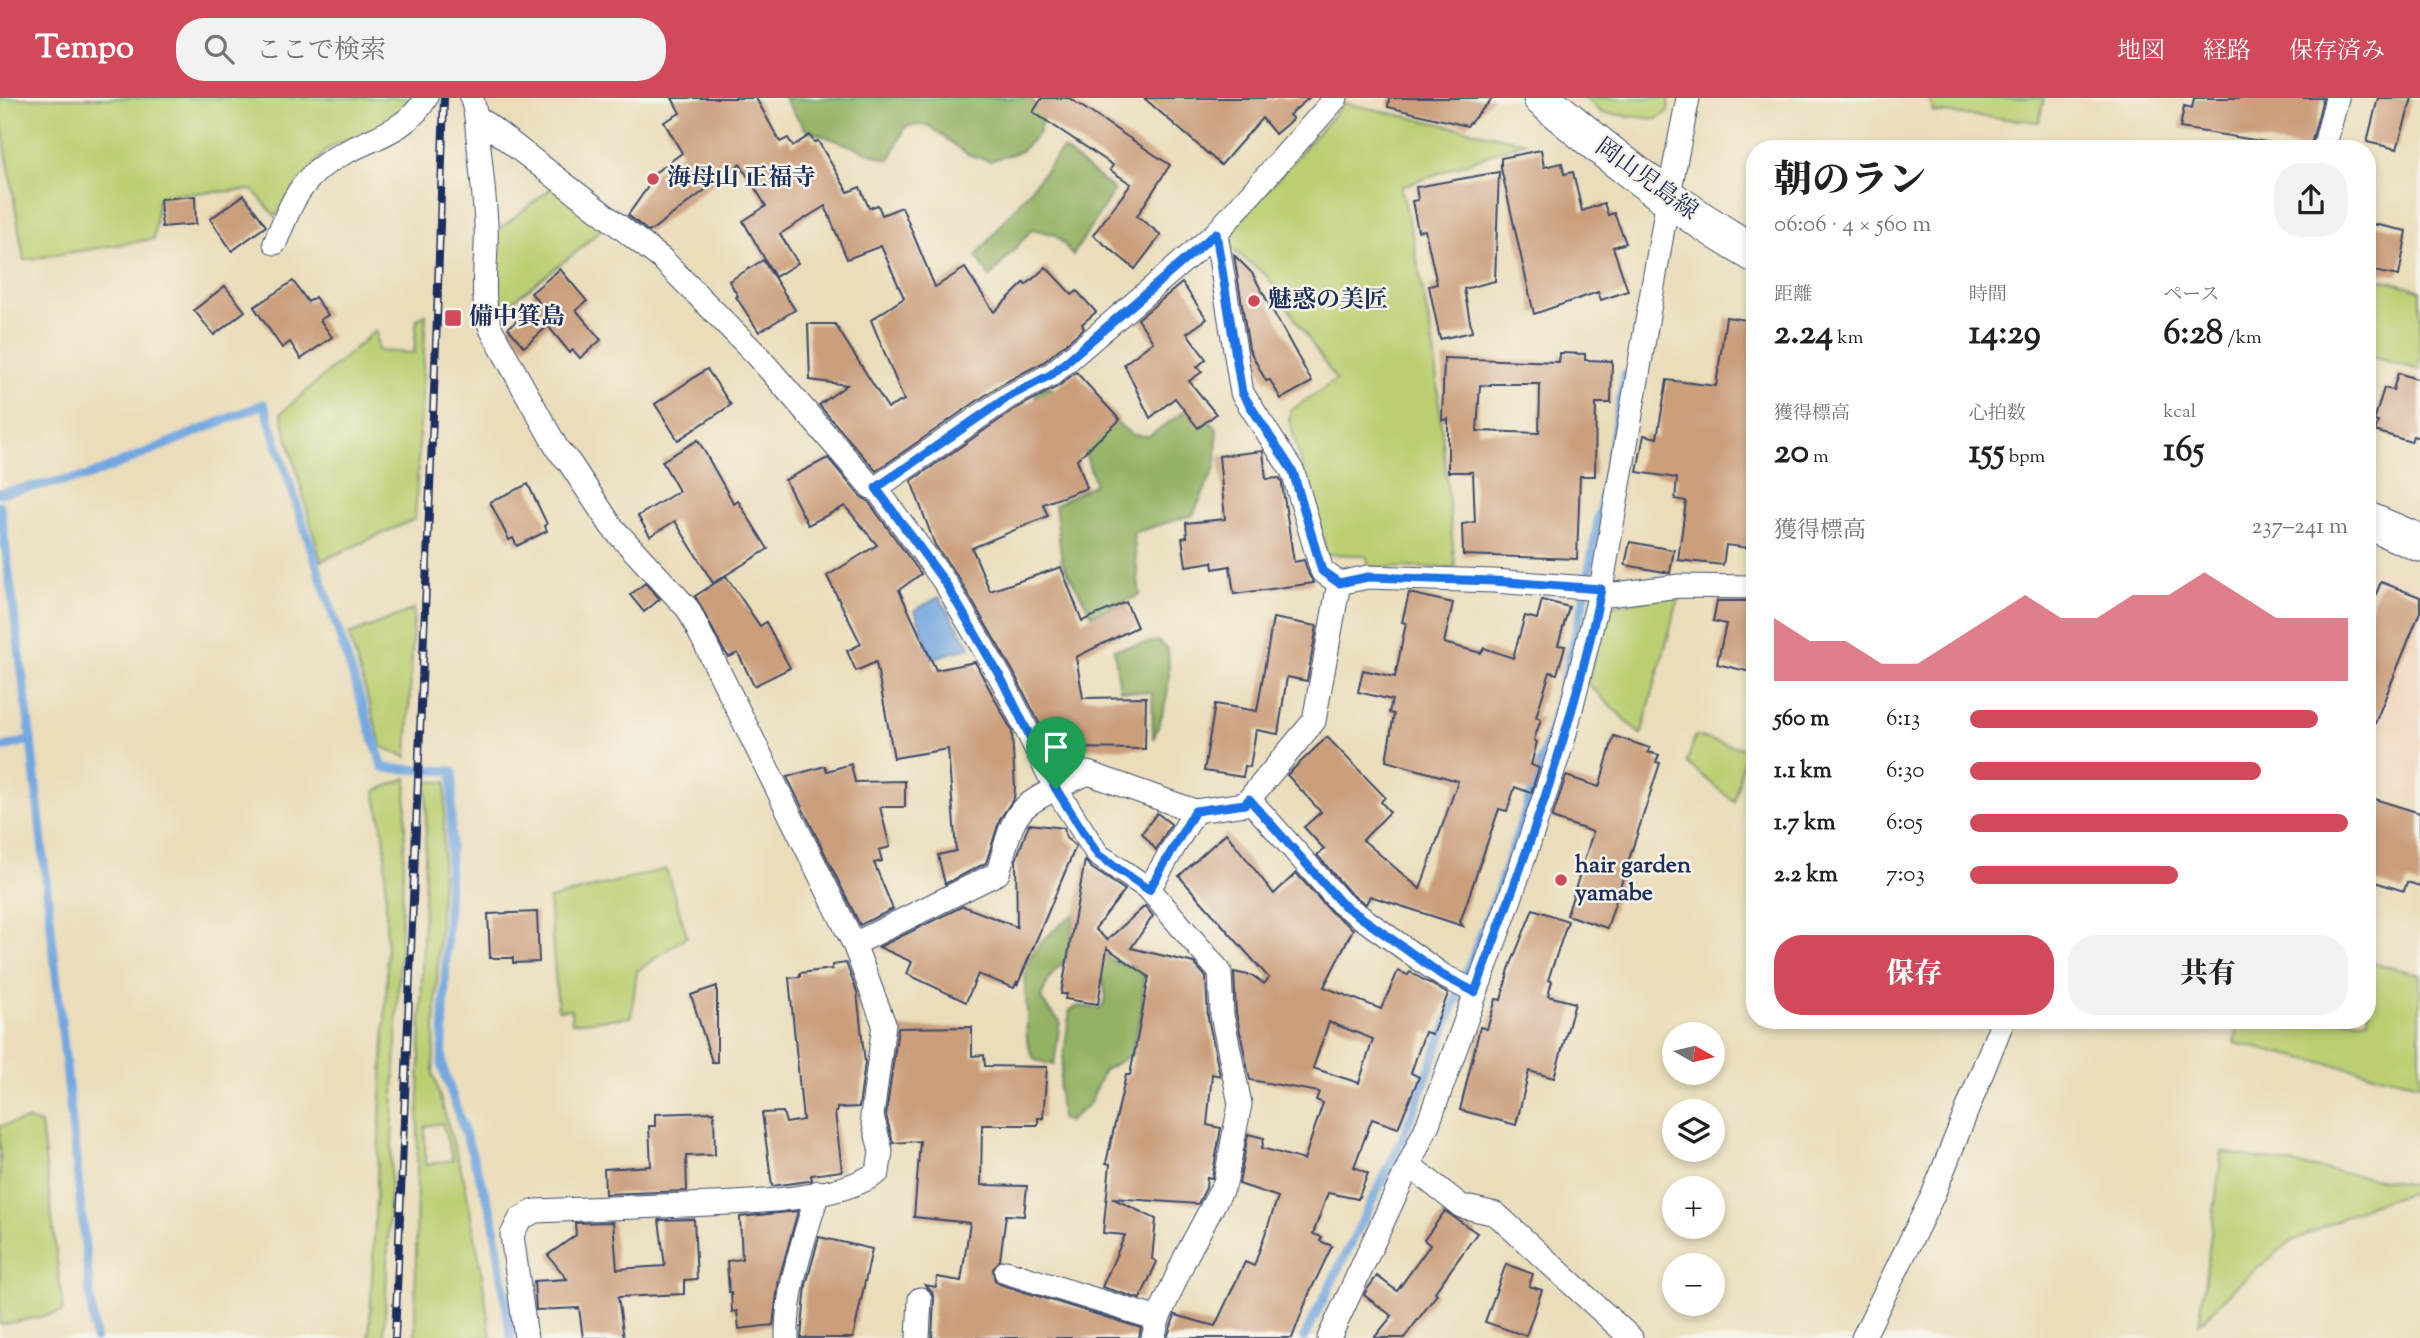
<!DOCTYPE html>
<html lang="ja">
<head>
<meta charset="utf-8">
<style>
  body { margin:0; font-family:"Sorts Mill Goudy","Noto Serif JP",serif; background:#f2f2f2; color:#202124; height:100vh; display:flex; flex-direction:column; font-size:26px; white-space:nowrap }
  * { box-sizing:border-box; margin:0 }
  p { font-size:23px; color:#757577 }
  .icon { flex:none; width:38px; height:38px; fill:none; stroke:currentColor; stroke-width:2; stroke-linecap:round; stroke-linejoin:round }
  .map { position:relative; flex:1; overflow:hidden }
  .details { position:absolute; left:1746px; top:42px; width:630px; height:889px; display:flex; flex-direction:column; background:#fff; border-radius:28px; box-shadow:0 4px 10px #0003 }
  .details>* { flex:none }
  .needle { width:46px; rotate:98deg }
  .controls { position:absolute; left:1662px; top:924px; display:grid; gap:14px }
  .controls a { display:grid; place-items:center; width:63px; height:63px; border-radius:50%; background:#fff; box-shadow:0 4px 10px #0003; font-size:35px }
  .pin { position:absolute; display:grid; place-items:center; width:60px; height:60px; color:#fff; margin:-72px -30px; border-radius:50% 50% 50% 0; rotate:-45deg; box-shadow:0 0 7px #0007 }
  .pin .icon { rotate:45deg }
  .round { display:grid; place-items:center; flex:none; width:74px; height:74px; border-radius:28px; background:#f2f2f2 }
  .headline { display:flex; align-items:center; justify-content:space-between; height:119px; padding:0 28px }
  h1 { font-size:38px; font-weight:800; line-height:52px }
  .metrics { display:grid; grid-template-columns:repeat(3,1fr); gap:10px; height:119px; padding:7px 28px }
  .metrics div { display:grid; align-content:center }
  .metrics b { font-size:35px; font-weight:800 }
  .metrics small { font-size:19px; font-weight:400 }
  .metrics p { font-size:19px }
  .chart { height:196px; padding:14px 28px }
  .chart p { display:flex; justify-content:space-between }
  .chart svg { width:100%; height:126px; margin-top:7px; fill:#d1495b; opacity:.7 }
  .button { display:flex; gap:14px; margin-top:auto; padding:14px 28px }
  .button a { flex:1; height:80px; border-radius:28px; background:#d1495b; color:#fff; font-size:28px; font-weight:800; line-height:80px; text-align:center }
  .button a+a { background:#f2f2f2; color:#202124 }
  ul { padding:0 28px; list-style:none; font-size:23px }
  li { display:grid; grid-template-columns:112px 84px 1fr; align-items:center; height:52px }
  li i { height:18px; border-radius:9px; background:#d1495b }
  header { display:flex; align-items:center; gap:42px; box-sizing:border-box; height:98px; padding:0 35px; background:#d1495b; color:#fff }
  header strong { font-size:33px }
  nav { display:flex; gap:38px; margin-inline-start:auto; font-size:24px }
  .search { width:490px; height:63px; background:#f2f2f2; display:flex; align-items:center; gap:18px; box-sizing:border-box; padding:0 24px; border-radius:28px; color:#757577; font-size:26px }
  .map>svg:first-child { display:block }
  .built { fill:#efd6bc }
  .green { fill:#bbcf72; stroke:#6b7f68; stroke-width:2; fill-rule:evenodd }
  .forest { fill:#94b264; stroke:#587061; stroke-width:2 }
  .water { fill:#71a6df; stroke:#466a9e; stroke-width:2 }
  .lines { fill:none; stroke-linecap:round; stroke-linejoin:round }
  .stream { stroke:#71a6df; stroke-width:9 }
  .building { fill:#cb9e7b; fill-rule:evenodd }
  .street-casing { stroke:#3a496c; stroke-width:25 }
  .primary-casing { stroke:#3a496c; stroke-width:39 }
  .street { stroke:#fff; stroke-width:23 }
  .primary { stroke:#fff; stroke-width:37 }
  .rail-casing { stroke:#1b2f5e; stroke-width:8 }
  .rail { stroke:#f7f3e8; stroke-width:5; stroke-dasharray:16; stroke-linecap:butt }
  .route-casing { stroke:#fff; stroke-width:14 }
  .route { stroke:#1a73e8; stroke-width:9 }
  .poi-dot { fill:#d1495b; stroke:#f7f3e8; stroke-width:2.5 }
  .labels { text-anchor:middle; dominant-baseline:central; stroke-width:5; stroke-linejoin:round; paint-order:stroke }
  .poi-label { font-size:24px; font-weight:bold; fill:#1b2f5e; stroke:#f7f3e8; text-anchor:start }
  .street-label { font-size:24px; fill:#1b2f5e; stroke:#f7f3e8 }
</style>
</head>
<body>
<header>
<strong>Tempo</strong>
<div class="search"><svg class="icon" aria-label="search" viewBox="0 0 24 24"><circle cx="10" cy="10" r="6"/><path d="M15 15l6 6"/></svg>ここで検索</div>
<nav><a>地図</a><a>経路</a><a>保存済み</a></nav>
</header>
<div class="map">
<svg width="2420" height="1240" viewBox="0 0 2420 1240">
  <rect width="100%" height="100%" fill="#f7f3e8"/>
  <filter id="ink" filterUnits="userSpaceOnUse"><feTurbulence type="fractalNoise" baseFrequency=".0143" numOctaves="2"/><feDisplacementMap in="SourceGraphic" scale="14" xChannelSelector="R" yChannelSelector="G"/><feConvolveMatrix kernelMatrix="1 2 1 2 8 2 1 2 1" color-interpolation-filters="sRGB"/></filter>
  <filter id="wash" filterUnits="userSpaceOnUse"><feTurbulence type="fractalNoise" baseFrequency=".00686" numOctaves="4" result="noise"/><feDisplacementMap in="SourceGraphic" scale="28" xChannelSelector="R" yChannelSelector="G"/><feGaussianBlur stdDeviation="1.57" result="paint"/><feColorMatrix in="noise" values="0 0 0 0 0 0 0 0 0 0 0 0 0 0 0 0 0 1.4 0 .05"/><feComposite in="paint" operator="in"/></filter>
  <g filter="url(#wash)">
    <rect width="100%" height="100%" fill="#eaddba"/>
    <polygon class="built" points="2383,470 2420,486 2420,704 2368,688 2368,505"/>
    <g class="green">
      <polygon points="0,0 418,0 403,18 327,51 275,118 253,92 175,96 158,101 154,141 24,162 0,16"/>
      <polygon points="1585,0 1669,0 1668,14 1657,21 1602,15"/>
      <polygon points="1929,0 2044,0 2039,24 1933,14"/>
      <polygon points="1344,5 1524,44 1401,89 1413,141 1434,252 1455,470 1368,469 1368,461 1363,457 1327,456 1289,321 1291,312 1336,282 1267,178 1231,150 1230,138 1234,130"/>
      <polygon points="554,88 605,127 580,151 497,215 492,198 496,134"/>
      <polygon points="2368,177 2420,192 2420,272 2368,258"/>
      <polygon points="426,217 415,421 321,463 281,315 376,232 378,253 414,255 417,221"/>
      <polygon points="1680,495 1641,637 1587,585 1605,518 1611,508"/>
      <polygon points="414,511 407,659 382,649 349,537"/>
      <polygon points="1695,638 1746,651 1734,704 1687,665"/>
      <polygon points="407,680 384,1240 369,1240 387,882 385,744 375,693"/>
      <path d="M427 684H446L433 975 465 1086 481 1171 491 1240H415L417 1074ZM442 1025 453 1062 425 1067V1028Z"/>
      <polygon points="666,771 687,838 637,873 631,919 572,925 571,911 558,912 549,801"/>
      <polygon points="2368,864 2420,876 2420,986 2234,945 2240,922 2368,922"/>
      <polygon points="28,1022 41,1026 63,1214 0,1227 0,1028"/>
      <polygon points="2222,1054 2420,1088 2420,1092 2370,1107 2289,1145 2241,1184 2199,1226"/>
    </g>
    <g class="forest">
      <polygon points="784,0 1031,0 1042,21 1039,35 1021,53 990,63 967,56 928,27 906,28 889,62 805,31"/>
      <polygon points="1063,51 1114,92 1073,157 1056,137 1032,131 990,179 976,158"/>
      <polygon points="1049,288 1086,329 1106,316 1132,337 1149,338 1192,308 1217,331 1216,368 1193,417 1133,435 1140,497 1092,517 1062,464 1055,407 1095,386 1081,342 1035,299 1039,292"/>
      <path d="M1158 543 1168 552C1171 590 1167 607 1153 642L1152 595 1120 592 1114 551Z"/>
      <path d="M1074 816 1068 861C1053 872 1047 882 1041 900L1049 912 1060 923 1054 967 1035 962C1024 944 1027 935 1027 915 1027 906 1025 897 1025 888 1025 849 1048 838 1074 816Z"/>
      <polygon points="1093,849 1115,864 1144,871 1142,911 1131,957 1103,973 1090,1005 1068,1024 1061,1021 1059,991 1070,912 1079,908 1101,911 1106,899 1103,882 1087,873"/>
    </g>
    <polygon class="water" points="939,499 970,549 932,561 915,512"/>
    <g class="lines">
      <g class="stream">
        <polyline points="0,395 89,378 264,306 383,670 453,673 442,967 493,1119 511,1240"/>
        <polyline points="0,407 31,642 95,1240"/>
        <polyline points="0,650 31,642"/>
        <polyline points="1304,1240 1400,1047 1495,801 1525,715 1552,629 1583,506 1625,276"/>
      </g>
    </g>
    <g id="blocks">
      <g class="building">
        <polygon points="672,0 756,0 780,44 788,40 793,48 810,37 814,44 818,43 848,94 860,89 869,110 878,107 882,117 902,109 935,189 965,170 994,214 1024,185 1026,187 1046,169 1072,197 1077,193 1096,214 1082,226 1084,230 1044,264 1000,287 876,373 819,307 847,287 810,282 808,226 835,226 888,310 904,302 871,222 904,200 881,148 847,161 825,108 780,136 798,165 775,179 743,123 766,108 740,66 649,134 628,117 652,83 649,79 682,55 664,24 680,15"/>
        <polygon points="1042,0 1069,0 1170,67 1137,118 1161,137 1135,171 1093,137 1131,86 1110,72 1113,67 1033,14"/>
        <polygon points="1144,0 1309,0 1289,17 1293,21 1275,36 1262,20 1221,67"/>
        <polygon points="1389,0 1493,0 1467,28 1388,9"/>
        <polygon points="2194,0 2323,0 2310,51 2180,30 2184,8 2192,10"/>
        <polygon points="2378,0 2412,0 2397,51 2367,44"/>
        <polygon points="1541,52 1544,69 1562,65 1564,76 1573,74 1582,113 1604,105 1608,117 1614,115 1626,145 1613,149 1628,193 1601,202 1598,194 1534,216 1501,70 1501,60"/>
        <polygon points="1499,74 1495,183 1464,191 1472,234 1440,241 1429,188 1437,186 1425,132 1418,133 1412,103 1418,102 1416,89"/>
        <polygon points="244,97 266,128 232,153 210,121"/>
        <polygon points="195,98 196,126 162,129 160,101"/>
        <polygon points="2373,126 2407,133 2399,178 2368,172 2368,154"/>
        <polygon points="1234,157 1252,175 1312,284 1281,301 1270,282 1266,283 1249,251"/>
        <polygon points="763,162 795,212 759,234 736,199 738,198 729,183"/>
        <polygon points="560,171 587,203 576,212 601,242 580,260 573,252 570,255 548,228 524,249 508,230 539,204 531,195"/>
        <polygon points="293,183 308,204 315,199 328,217 320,222 332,239 301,261 290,244 282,250 254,209"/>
        <polygon points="1182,185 1207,221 1187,235 1206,261 1197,269 1202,274 1189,283 1216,316 1198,330 1175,300 1150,320 1124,266 1153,244 1138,221"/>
        <polygon points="225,188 245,213 214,237 194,212"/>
        <polygon points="1726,219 1755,223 1755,404 1749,450 1726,447 1723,467 1678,462 1686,403 1675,401 1677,380 1637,374 1644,337 1657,340 1667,282 1716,288"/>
        <path d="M1560 255 1585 256V262L1612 263 1611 305H1596L1595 378H1580L1577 461 1463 457 1462 426 1475 424 1473 374H1448V321L1442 322 1444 260 1559 264ZM1491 286H1540L1539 335 1477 333 1480 287 1491 288Z"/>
        <polygon points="707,271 731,307 678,342 655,306"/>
        <polygon points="1076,274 1120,322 1077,361 1087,390 1043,406 1048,418 972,450 990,493 1061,469 1082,523 1126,504 1137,529 1076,559 1083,600 1146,599 1145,651 1067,650 1048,643 1014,575 958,479 935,447 911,383 1015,311 1059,288"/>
        <polygon points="2398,275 2420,282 2420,340 2413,338 2411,344 2375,333 2378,324 2374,323 2384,290 2393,292"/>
        <polygon points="698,342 734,406 738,403 768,451 713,485 675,423 650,438 638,418 679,393 662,363"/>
        <polygon points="1263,353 1266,381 1280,380 1282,386 1294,464 1304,462 1309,477 1314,485 1234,496 1230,468 1213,471 1212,464 1186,468 1182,440 1187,439 1186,425 1225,421 1219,358"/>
        <polygon points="828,360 860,398 868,403 921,476 899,492 936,572 975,564 1012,633 1015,690 1014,700 1000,721 986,765 945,786 938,757 956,753 948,651 894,660 876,564 856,573 847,553 861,546 827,478 877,447 845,408 808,427 785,382"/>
        <polygon points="528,386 547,426 545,428 547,433 517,448 513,440 509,442 490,404"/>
        <polygon points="1630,444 1674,452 1670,475 1625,467"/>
        <polygon points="726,478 760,528 766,524 790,570 754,588 738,555 729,559 724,553 695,498"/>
        <polygon points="2381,484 2420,499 2420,514 2369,640 2368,515"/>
        <polygon points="645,485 660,501 644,514 630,497"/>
        <polygon points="1409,495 1453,505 1444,545 1481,555 1484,550 1513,560 1525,518 1537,521 1542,502 1569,509 1558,547 1565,548 1557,576 1550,574 1536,619 1541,621 1534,642 1537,644 1531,667 1539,670 1531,695 1515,689 1507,713 1499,711 1460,824 1463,828 1370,798 1366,806 1350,795 1317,757 1324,751 1304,729 1321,714 1287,677 1327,639 1385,699 1381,704 1390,714 1363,742 1420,791 1458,683 1386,663 1394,616 1389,615 1392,602 1358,594 1363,572 1395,579 1406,525 1402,524"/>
        <polygon points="1717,503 1755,503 1755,575 1717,566 1726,526 1713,523"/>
        <polygon points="1273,520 1317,528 1307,583 1287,579 1278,636 1256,632 1250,669 1245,668 1243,679 1204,673 1215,606 1257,613"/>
        <polygon points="1614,638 1650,650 1648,654 1659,657 1656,664 1660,665 1607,830 1567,817 1593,734 1552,720 1566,678 1599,689"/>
        <polygon points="851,666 855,684 905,683 905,709 880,709 890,749 879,752 882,763 874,765 893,811 860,827 787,679 825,668 827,673"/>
        <polygon points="2368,699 2420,715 2420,788 2407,784 2404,793 2368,782"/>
        <polygon points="1157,715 1171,726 1156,752 1142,735"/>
        <polygon points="1029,726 1064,730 1066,740 1076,748 1017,888 1017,883 1014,890 978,876 966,904 907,876 912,864 879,849 963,808 1017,829 1016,762"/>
        <path d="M1226 735 1274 796 1296 775 1331 814 1353 831 1324 889 1381 911 1398 873 1408 877 1410 874 1448 896 1432 936 1425 934 1411 975 1419 979 1398 1030 1372 1021 1354 1069 1368 1075 1358 1101 1328 1095 1313 1136 1322 1139 1320 1143 1332 1148 1309 1196 1292 1240H1167L1175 1217 1215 1228 1245 1164 1254 1168 1278 1099 1239 1086 1248 1036 1264 1040 1262 1050 1304 1062 1323 1005 1316 1002 1319 994 1250 982 1236 915 1234 874 1253 878 1264 886 1269 880 1179 778ZM1329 924 1373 941 1359 985 1313 970Z"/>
        <polygon points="1085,762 1090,769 1125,792 1095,831 1107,842 1145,808 1153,818 1131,850 1194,865 1206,879 1208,920 1220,978 1212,976 1207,1027 1221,1030 1212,1080 1207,1079 1206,1090 1198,1106 1112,1100 1156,1121 1152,1161 1157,1164 1140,1201 1102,1189 1125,1137 1103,1135 1110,1066 1106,1065 1126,977 1130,977 1149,879 1107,850 1098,906 1065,901 1067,896 1061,896"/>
        <polygon points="1533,811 1568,823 1548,882 1552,883 1548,898 1575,905 1554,980 1529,973 1516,1027 1460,1012 1480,929 1487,931 1496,901 1501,902 1509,871"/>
        <polygon points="537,814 539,864 513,865 513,860 490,860 488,816"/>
        <polygon points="846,865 857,894 865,965 859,1009 837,1010 837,1014 835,1014 842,1073 811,1077 812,1082 809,1083 772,1088 762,1015 783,1014 786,1025 803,1022 789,880 800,879 800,875 832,871 832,867"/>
        <polygon points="717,888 717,964 712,964 691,897"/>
        <polygon points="972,929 972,958 984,957 985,968 1047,969 1043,1020 1038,1020 1038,1027 982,1027 981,1087 1027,1088 1024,1118 1006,1117 1000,1162 993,1171 995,1183 1002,1187 1141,1230 1139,1240 932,1240 934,1201 932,1194 925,1187 936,1189 937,1179 961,1183 970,1125 914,1119 920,1043 893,1045 886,1017 898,930"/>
        <polygon points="714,1014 715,1057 686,1058 687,1093 605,1096 604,1071 651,1068 649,1028 655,1028 655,1016"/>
        <polygon points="798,1113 779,1181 773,1227 739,1231 737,1213 732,1214 731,1194 729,1194 727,1163 742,1161 740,1119"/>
        <polygon points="1445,1113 1477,1135 1435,1194 1437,1196 1404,1240 1374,1240 1392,1218 1364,1197 1366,1193 1377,1178 1397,1193 1430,1147 1424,1142"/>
        <polygon points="694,1121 697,1181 684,1182 684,1196 618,1199 624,1240 583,1240 579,1210 536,1212 534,1183 567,1181 548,1157 576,1137 575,1125 613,1124 617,1171 665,1168 659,1122"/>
        <polygon points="819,1139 872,1151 853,1240 801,1240 806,1187"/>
        <polygon points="1506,1166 1533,1176 1529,1188 1542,1192 1526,1238 1485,1224"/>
      </g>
    </g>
  </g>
  <g filter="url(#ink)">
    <use href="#blocks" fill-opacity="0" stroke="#3a496c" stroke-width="2"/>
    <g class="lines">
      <g class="street-casing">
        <g id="street">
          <polyline points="472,0 476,18 662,161 757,257 871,389 876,390 946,486 1002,582 1056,691 1098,757 1149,791 1220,874 1222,917 1240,1006 1225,1085 1185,1160 1158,1221 1153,1240"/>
          <path d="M476 18C479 54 484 90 486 126 488 162 478 200 492 233L558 352 569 364 612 429 688 511 854 846 884 926 872 1018 881 1053 878 1074C838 1104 735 1105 685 1107 635 1109 585 1111 535 1113L520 1121 512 1137 526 1240"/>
          <polyline points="2324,51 2337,0"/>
          <polyline points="1216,135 1242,295 1293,374 1322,473 1339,485 1368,479 1494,483 1601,491"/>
          <path d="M275 145C287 116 294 93 319 71 352 43 404 40 426 0"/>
          <polyline points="876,390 1008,299 1052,276 1216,135 1336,0"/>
          <polyline points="1600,498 1679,488 1755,489"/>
          <polyline points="1249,701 1341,805 1442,877 1475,894"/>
          <polyline points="1149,791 1195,713"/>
          <path d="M854 846 998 775C1004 755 1008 729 1021 713 1032 700 1071 683 1088 675L1195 713 1245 706 1314 623 1339 485"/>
          <polyline points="1409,1067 1461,1108 1496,1116 1631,1240"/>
          <polyline points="1006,1174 1158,1221"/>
          <path d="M787 1240C786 1190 804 1142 818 1094"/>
          <polyline points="918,1240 920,1201"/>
          <polyline points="1329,1240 1428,1026 1510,801 1563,643 1601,491 1668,101 1688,0"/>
          <polyline points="1863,1240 1933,1097 2003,922"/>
        </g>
      </g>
      <g class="primary-casing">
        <g id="primary">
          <path d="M1542 0C1610 58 1678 111 1755 156"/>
          <polyline points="2368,423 2420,445"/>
        </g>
      </g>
      <use href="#street" class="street"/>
      <use href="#primary" class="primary"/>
      <g class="rail-casing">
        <polyline id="rail" points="395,1240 437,220 444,0"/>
      </g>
      <use href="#rail" class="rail"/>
    </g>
  </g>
  <g class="lines" filter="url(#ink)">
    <g class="route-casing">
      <path id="route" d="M1216 135 1242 295 1293 374 1322 473 1339 485 1368 479 1494 483 1601 491C1574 629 1524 763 1475 894L1442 877 1341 805 1249 701 1245 706 1195 713 1149 792 1098 757 1056 691 1002 582 946 486 876 390 1008 299 1052 276Z"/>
    </g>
    <use href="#route" class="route"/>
  </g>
  <g class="poi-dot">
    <circle cx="653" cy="81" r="7"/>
    <circle cx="1254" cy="203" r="7"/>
    <rect x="444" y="211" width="18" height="18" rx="3.5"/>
    <circle cx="1561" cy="782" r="7"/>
  </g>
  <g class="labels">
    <g class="poi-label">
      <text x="667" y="81">海母山 正福寺</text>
      <text x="1268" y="203">魅惑の美匠</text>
      <text x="469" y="220">備中箕島</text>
      <text x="1575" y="768">hair garden<tspan x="1575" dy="28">yamabe</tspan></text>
    </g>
    <g class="street-label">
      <text transform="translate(1646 82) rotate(36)">岡山児島線</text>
    </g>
  </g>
</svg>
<div class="controls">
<a><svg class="needle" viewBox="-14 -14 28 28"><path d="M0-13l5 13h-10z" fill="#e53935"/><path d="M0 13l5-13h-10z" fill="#757577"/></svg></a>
<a><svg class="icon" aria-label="layers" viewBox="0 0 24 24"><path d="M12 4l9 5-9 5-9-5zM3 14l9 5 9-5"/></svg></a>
<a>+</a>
<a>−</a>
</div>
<div class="pin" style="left:1056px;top:691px;background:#1e9e55"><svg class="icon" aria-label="arrive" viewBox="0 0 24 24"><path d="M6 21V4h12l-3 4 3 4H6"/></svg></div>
<section class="details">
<div class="headline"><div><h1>朝のラン</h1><p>06:06 · 4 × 560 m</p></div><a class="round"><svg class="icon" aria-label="share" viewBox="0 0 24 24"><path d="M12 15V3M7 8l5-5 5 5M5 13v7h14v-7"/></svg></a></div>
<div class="metrics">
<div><p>距離</p><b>2.24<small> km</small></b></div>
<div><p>時間</p><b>14:29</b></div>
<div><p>ペース</p><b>6:28<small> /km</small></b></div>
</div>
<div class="metrics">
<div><p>獲得標高</p><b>20<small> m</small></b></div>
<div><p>心拍数</p><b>155<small> bpm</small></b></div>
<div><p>kcal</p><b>165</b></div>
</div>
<div class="chart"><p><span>獲得標高</span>237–241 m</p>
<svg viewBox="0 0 160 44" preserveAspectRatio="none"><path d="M0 44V22L10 30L20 30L30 38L40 38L50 30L60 22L70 14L80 22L90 22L100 14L110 14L120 6L130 14L140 22L150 22L160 22V44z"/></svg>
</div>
<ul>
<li><b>560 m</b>6:13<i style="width:92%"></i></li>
<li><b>1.1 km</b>6:30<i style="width:77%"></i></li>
<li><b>1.7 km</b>6:05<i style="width:100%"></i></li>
<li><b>2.2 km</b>7:03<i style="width:55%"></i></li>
</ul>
<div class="button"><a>保存</a><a>共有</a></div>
</section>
</div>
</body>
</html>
